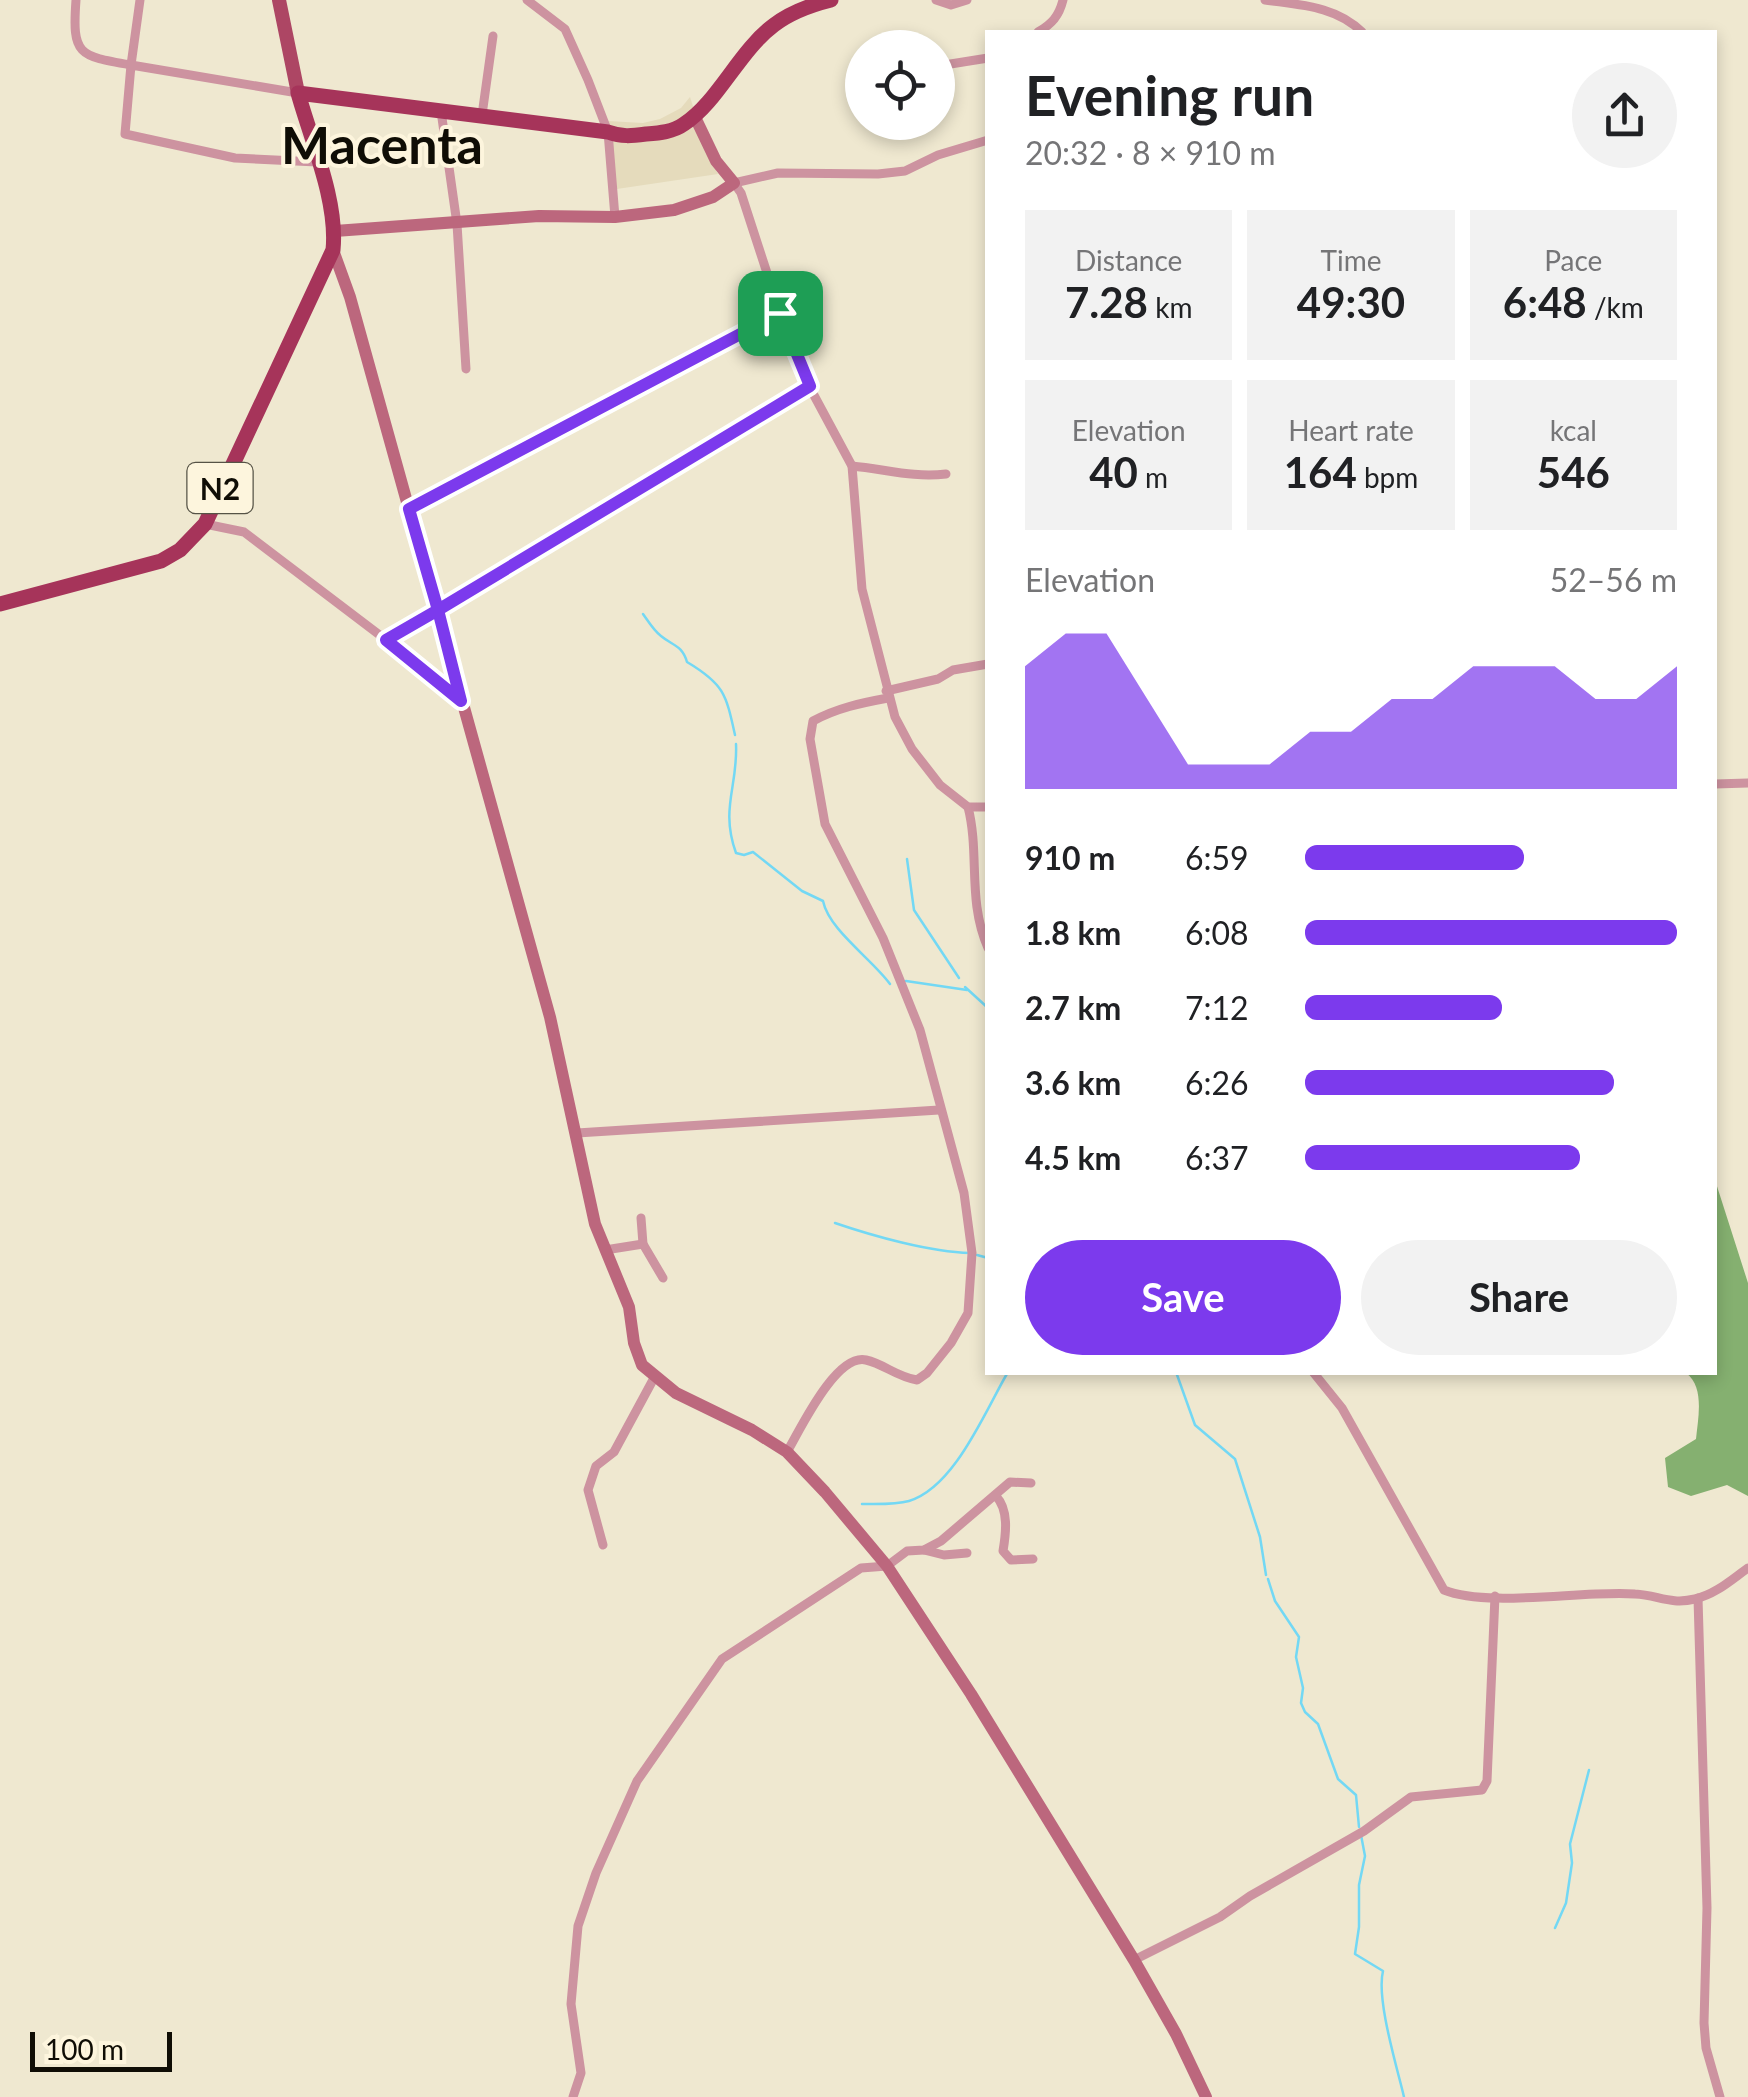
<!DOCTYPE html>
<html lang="en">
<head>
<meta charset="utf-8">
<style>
  body { margin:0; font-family:Lato,sans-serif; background:#f2f2f2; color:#202124; height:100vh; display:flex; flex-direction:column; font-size:38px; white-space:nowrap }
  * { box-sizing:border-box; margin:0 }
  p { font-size:32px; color:#757577 }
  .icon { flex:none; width:55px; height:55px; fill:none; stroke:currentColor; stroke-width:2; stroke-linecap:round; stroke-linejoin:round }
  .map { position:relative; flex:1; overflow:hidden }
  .details { position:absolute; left:985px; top:30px; width:732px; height:1345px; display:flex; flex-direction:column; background:#fff; border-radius:0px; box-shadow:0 5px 15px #0003 }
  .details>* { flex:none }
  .tools { position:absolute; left:845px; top:30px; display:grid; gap:20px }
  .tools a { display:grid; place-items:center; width:110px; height:110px; border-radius:50%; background:#fff; box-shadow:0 5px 15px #0003; font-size:50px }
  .scale { position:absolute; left:30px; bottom:25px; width:142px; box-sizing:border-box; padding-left:10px; border:5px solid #0f0d05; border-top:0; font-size:28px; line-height:35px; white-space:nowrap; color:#0f0d05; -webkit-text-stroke:8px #fdf5dd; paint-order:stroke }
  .pin { position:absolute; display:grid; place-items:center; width:85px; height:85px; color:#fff; margin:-42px; border-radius:20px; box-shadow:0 5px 15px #0006 }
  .round { display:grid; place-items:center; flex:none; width:105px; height:105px; border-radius:52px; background:#f2f2f2 }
  .headline { display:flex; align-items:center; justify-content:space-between; height:170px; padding:0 40px }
  h1 { font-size:55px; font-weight:700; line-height:75px }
  .figures { display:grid; grid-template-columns:repeat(3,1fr); gap:15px; height:170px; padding:10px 40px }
  .figures div { display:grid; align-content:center; border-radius:0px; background:#f2f2f2; text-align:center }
  .figures b { font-size:42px; font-weight:700 }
  .figures small { font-size:28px; font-weight:400 }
  .figures p { font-size:28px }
  .chart { height:280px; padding:20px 40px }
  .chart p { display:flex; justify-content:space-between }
  .chart svg { width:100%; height:180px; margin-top:10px; fill:#7c3aed; opacity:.7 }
  .button { display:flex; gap:20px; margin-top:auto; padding:20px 40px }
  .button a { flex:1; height:115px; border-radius:60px; background:#7c3aed; color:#fff; font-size:40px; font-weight:700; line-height:115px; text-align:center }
  .button a+a { background:#f2f2f2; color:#202124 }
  ul { padding:0 40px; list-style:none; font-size:32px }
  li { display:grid; grid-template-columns:160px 120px 1fr; align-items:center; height:75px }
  li i { height:25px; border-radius:12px; background:#7c3aed }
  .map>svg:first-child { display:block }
  .built { fill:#e5dbbc }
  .forest { fill:#85b070 }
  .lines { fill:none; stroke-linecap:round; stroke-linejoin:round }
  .stream { stroke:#73d8f4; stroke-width:2.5 }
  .minor { stroke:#cd93a0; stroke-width:9 }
  .secondary { stroke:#bc677d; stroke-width:12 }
  .primary { stroke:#ad4664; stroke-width:14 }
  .trunk { stroke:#a6345a; stroke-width:15 }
  .route-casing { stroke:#fff; stroke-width:20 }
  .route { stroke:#7c3aed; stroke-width:12 }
  .labels { text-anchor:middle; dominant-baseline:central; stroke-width:8; stroke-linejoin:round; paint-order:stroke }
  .shield { fill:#fdf5dd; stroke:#565346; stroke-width:2.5 }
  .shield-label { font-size:30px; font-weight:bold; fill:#0f0d05 }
  .town-label { font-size:52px; font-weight:bold; fill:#0f0d05; stroke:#fdf5dd }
</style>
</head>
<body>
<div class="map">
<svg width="1748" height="2097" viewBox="0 0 1748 2097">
  <rect width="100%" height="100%" fill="#efe8d0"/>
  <polygon class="built" points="690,97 711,162 718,174 610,190 608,121 643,123 660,119 681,108"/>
  <path class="forest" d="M1715 1180 1748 1283V1496L1727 1485 1691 1496 1668 1487 1665 1458 1696 1439C1698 1418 1705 1387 1686 1373L1715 1372Z"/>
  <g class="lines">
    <g class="stream">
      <path d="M643 614C648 621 654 631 661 636 673 646 682 645 687 662 724 684 726 694 735 735"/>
      <path d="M736 744C738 787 720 808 736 853L744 855 753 852 802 891 823 901C829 930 872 959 890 984"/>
      <polyline points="907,859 914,910 959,978"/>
      <polyline points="906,981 967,990"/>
      <polyline points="965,987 988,1008"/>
      <path d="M835 1223C873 1236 930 1252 970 1253"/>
      <polyline points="977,1255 988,1258"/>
      <polyline points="1176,1372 1195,1425 1235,1459 1260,1537 1266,1575"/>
      <path d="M862 1504C877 1504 895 1505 909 1501 955 1487 985 1411 1008 1372"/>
      <polyline points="1268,1579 1275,1601 1299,1637 1296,1657 1303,1688 1301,1703 1305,1712 1318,1724 1338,1779 1356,1795 1359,1827"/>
      <path d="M1361 1835 1365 1856 1359 1885V1927L1355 1954 1383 1971C1376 1999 1397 2067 1404 2097"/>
      <polyline points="1555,1928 1566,1903 1572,1863 1570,1844 1589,1770"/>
    </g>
    <g class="minor">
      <path d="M76 0C72 55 78 56 131 65L140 0"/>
      <polyline points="527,0 565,29 588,80 608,132 615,217"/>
      <polyline points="936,0 951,5 967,0"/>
      <path d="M1265 0C1300 5 1336 6 1362 32"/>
      <path d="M1038 32C1052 24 1059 16 1063 0"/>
      <polyline points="938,66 988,58"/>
      <polyline points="298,93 131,65 125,134 235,158 317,162"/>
      <polyline points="441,111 457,224 466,369"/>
      <polyline points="482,115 493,36"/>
      <polyline points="988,140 938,155 905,171 878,174 778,173 734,183 741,193 780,313 809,386 852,466 862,589 895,717 912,749 940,785 968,807 988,807"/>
      <path d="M852 466C885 469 913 478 946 474"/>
      <polyline points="409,509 476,476 780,313"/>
      <polyline points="205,524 244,532 427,671 461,701"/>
      <polyline points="386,640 592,519 809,386"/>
      <polyline points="886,691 938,679 953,670 988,664"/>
      <polyline points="1715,784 1748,783"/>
      <path d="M968 807C980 854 967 900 988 948"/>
      <polyline points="577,1133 939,1110"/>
      <polyline points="641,1218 643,1244 663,1278"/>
      <polyline points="605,1250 643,1244"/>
      <path d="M1313 1372 1342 1408 1444 1590C1488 1608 1584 1590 1635 1594 1658 1595 1670 1605 1695 1599 1716 1594 1731 1580 1748 1568"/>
      <path d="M787 1452C800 1430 836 1353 866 1360 884 1364 897 1377 917 1380L927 1373 951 1343 968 1313 972 1253 964 1193 920 1030 883 938 825 824 810 739 813 721C837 708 861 703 888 698"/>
      <path d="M996 1496C1009 1510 1006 1533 1003 1551L1011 1560 1033 1559"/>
      <polyline points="603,1545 588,1490 596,1466 614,1452 654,1378"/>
      <polyline points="924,1550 944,1555 967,1553"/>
      <polyline points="1698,1598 1707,1908 1704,2023 1706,2048 1720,2097"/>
      <polyline points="1134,1960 1220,1917 1250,1896 1364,1831 1411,1797 1482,1790 1487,1781 1495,1596"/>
      <polyline points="573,2097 581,2073 571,2004 578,1926 596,1873 637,1781 722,1659 861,1568 887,1566 907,1551 924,1550 941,1541 1010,1482 1031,1483"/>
    </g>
    <g class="secondary">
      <polyline points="335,231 539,216 615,217 674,210 713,197 734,183 716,161 694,115"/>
      <polyline points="333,250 350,297 550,1017 595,1224 629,1307 634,1343 642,1365 676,1393 752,1430 787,1452 825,1492 887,1566 971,1694 1134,1960 1176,2034 1206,2097"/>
    </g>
    <polyline class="primary" points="279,0 298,93"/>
    <path class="trunk" d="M0 604 161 561 180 550 205 524 333 250C338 201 311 140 298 93L608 132C622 137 631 136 646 134 659 133 673 132 684 124 718 102 739 51 774 25 791 12 811 5 831 0"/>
  </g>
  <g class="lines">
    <g class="route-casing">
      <polyline id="route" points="780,313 810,386 438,610 461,701 386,640 438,610 409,509 780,313"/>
    </g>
    <use href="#route" class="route"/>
  </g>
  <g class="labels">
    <rect class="shield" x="187.5" y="463" width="65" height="50" rx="8"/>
    <g class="shield-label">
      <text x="220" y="488">N2</text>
    </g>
    <g class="town-label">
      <text x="382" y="144">Macenta</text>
    </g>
  </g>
</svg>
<div class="tools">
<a><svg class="icon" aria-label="locate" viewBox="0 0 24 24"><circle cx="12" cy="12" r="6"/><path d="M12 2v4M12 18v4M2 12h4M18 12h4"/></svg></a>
</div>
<div class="scale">100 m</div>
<div class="pin" style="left:780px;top:313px;background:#1e9e55"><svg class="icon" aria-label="arrive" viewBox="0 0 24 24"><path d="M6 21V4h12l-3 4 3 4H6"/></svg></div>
<section class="details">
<div class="headline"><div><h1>Evening run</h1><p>20:32 · 8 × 910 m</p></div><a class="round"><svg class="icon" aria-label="share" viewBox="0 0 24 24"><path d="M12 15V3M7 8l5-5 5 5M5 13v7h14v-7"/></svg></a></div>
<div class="figures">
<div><p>Distance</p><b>7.28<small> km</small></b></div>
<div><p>Time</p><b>49:30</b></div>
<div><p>Pace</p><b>6:48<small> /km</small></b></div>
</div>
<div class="figures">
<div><p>Elevation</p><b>40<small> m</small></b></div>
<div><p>Heart rate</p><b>164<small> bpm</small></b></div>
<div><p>kcal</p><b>546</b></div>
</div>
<div class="chart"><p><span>Elevation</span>52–56 m</p>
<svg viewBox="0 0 160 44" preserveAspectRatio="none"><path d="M0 44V14L10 6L20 6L30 22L40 38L50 38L60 38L70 30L80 30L90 22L100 22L110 14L120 14L130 14L140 22L150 22L160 14V44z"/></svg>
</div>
<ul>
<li><b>910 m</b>6:59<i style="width:59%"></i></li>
<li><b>1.8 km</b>6:08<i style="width:100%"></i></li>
<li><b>2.7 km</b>7:12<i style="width:53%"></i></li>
<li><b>3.6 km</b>6:26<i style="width:83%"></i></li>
<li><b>4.5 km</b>6:37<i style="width:74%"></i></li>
</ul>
<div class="button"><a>Save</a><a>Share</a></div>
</section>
</div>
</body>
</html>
